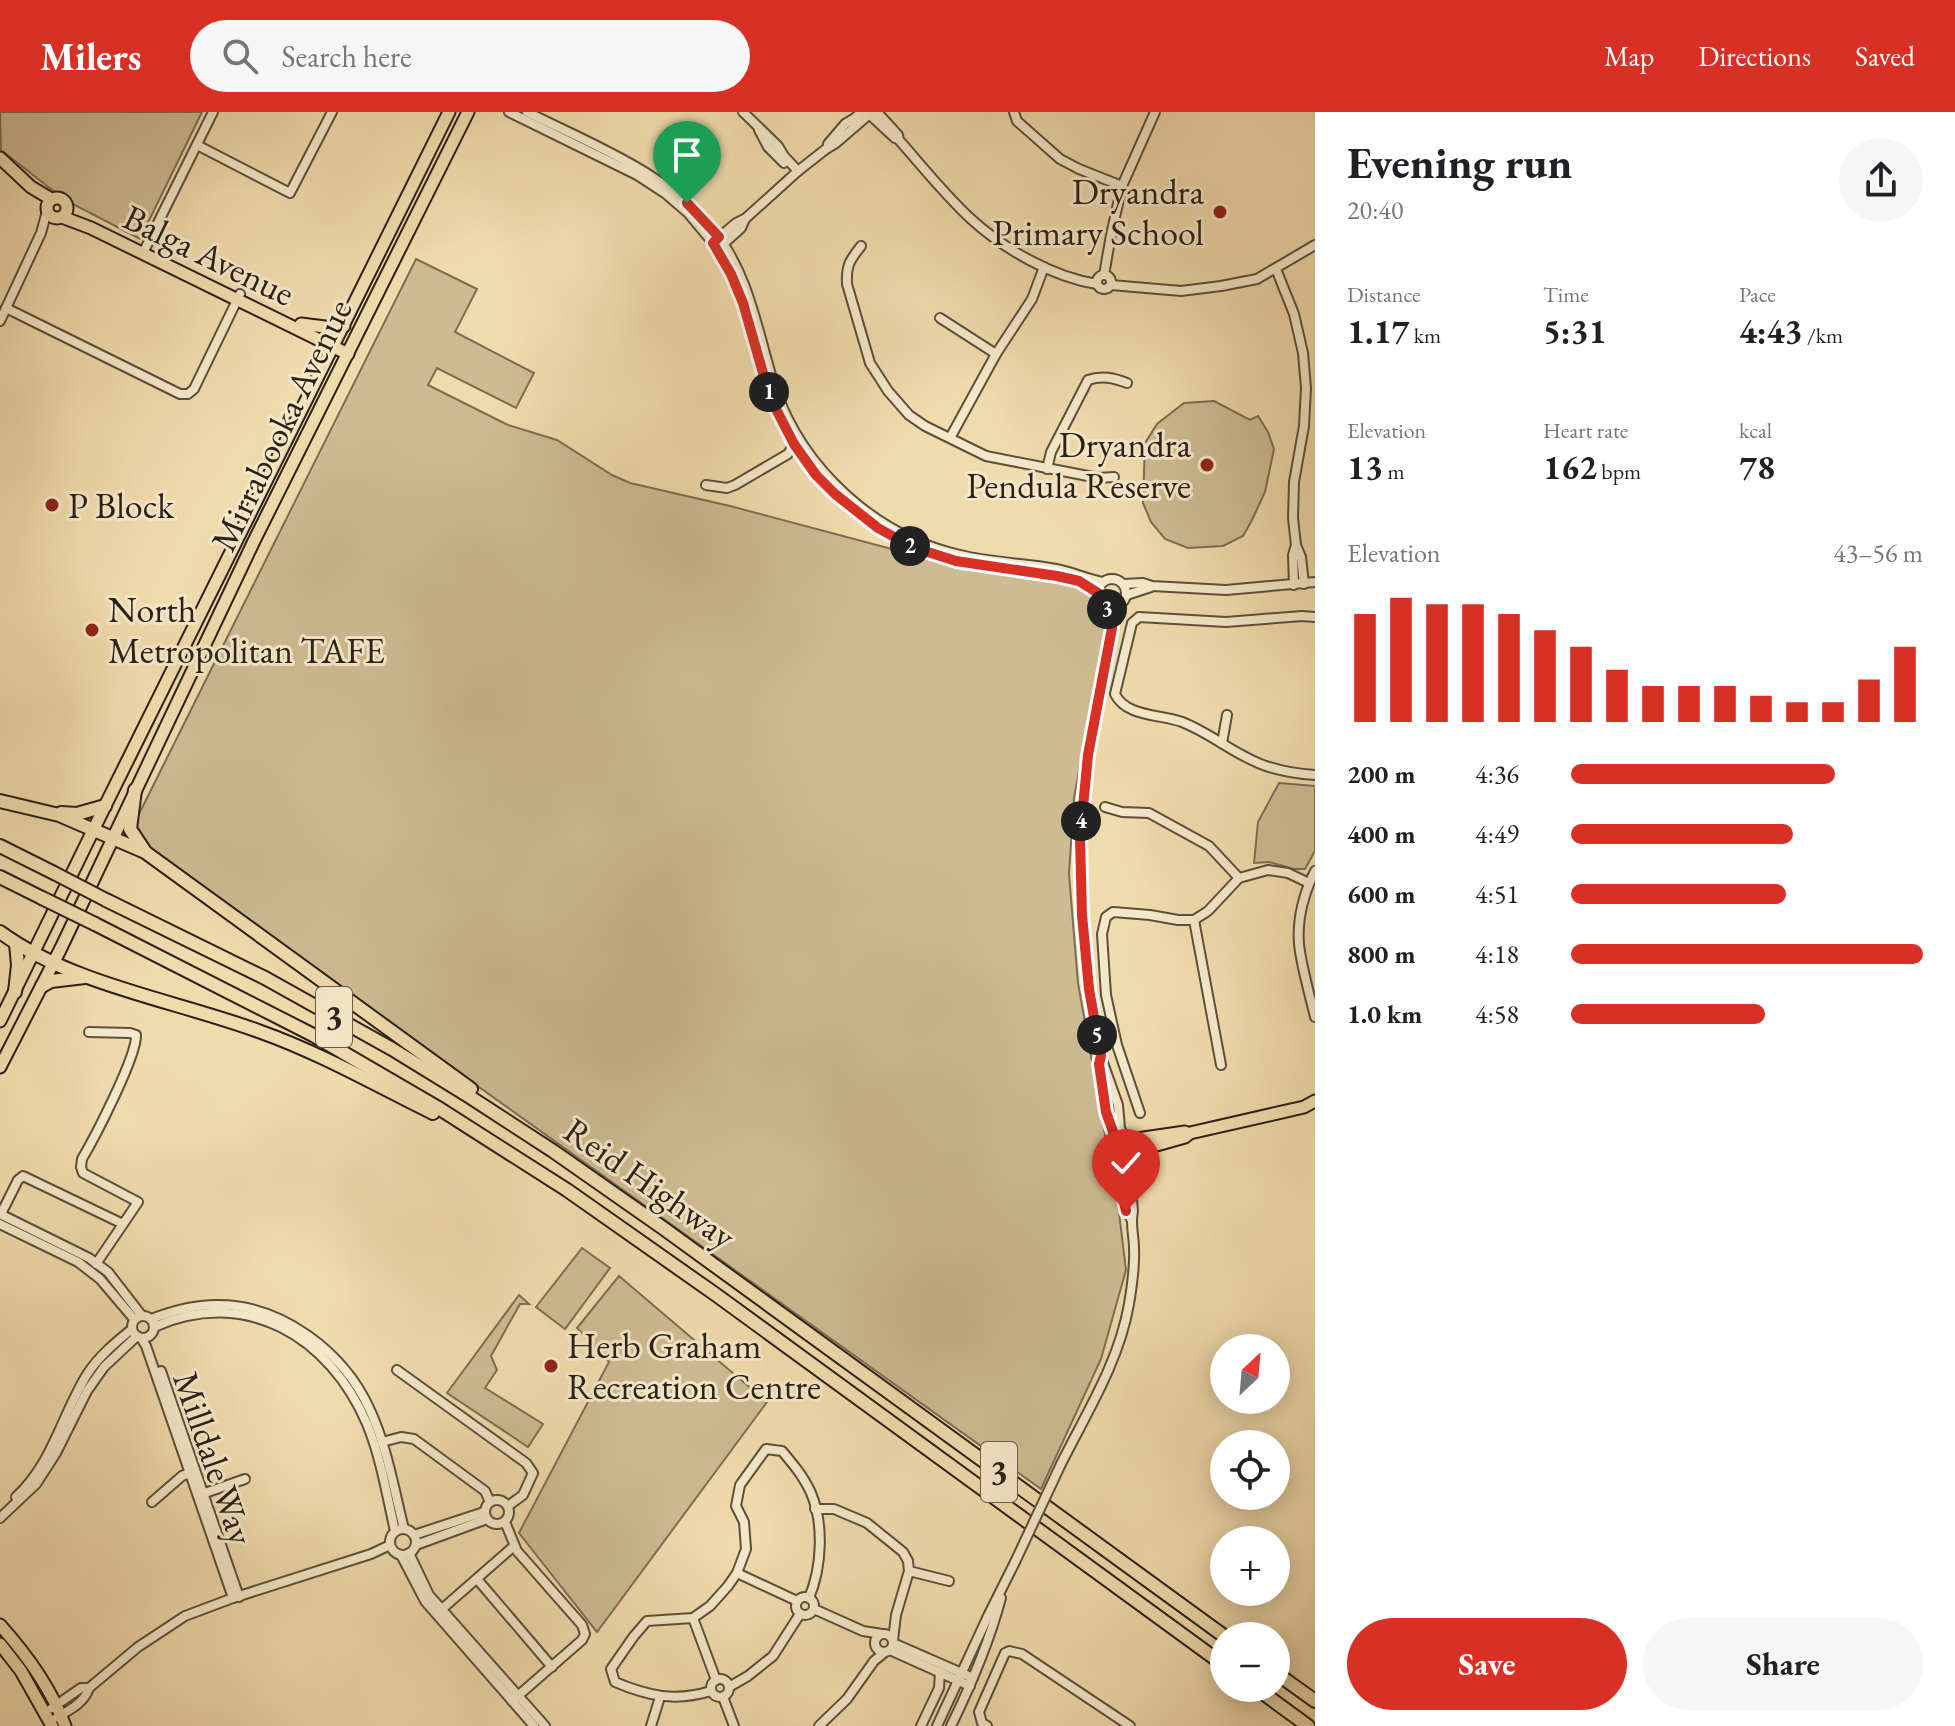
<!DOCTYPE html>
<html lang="en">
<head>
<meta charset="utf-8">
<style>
  body { margin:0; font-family:"EB Garamond",serif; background:#f6f6f6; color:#202124; height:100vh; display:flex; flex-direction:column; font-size:30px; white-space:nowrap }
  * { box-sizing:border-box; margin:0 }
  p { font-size:26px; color:#757577 }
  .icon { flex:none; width:44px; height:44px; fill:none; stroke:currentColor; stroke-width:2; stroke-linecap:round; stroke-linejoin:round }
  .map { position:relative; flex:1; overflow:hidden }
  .drawer { display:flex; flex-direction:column; background:#fff; width:640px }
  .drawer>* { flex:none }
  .needle { width:52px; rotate:26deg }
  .controls { position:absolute; left:1210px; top:1222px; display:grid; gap:16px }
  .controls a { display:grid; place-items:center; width:80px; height:80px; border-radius:50%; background:#fff; box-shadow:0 4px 20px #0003; font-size:40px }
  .pin { position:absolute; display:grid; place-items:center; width:68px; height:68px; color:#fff; margin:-82px -34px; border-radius:50% 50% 50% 0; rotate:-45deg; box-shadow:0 0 8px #0007 }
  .pin .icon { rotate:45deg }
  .km { position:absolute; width:40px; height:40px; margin:-20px; border-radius:50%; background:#222; color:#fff; font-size:22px; line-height:40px; text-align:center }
  .round { display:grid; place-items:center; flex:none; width:84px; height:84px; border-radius:42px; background:#f6f6f6 }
  .head { display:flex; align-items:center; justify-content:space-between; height:136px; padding:0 32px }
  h1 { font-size:44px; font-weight:700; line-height:60px }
  .figures { display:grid; grid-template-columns:repeat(3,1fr); gap:12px; height:136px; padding:8px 32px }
  .figures div { display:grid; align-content:center }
  .figures b { font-size:34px; font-weight:700 }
  .figures small { font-size:22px; font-weight:400 }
  .figures p { font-size:22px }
  .chart { height:224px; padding:16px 32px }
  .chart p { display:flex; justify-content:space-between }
  .chart svg { width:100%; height:144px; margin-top:8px; stroke:#d93025; stroke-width:6 }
  .cta { display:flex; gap:16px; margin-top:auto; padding:16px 32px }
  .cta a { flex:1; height:92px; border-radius:48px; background:#d93025; color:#fff; font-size:32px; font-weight:700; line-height:92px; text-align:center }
  .cta a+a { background:#f6f6f6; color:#202124 }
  ul { padding:0 32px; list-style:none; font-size:26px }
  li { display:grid; grid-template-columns:128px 96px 1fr; align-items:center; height:60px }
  li i { height:20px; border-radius:10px; background:#d93025 }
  header { display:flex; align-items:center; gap:48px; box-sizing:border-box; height:112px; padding:0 40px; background:#d93025; color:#fff }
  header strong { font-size:38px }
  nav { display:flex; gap:44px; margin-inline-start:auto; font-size:28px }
  .search { width:560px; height:72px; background:#f6f6f6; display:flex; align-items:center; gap:20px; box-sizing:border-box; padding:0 28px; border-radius:44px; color:#757577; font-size:30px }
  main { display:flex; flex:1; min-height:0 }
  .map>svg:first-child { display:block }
  .green { fill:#cebb92; stroke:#7c6e54; stroke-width:2 }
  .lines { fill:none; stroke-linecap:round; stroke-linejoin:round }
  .minor-casing { stroke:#5c4f3c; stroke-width:12 }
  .major-casing { stroke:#2a2016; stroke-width:15 }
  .highway-casing { stroke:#2a2016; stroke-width:16 }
  .minor { stroke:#f5e8c9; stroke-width:8 }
  .major { stroke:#f0dbac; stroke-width:11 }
  .highway { stroke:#f0dbac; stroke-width:12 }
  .minor-bridge-casing { stroke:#5c4f3c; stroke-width:12; stroke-linecap:butt }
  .highway-bridge-casing { stroke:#2a2016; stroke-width:16; stroke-linecap:butt }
  .minor-bridge { stroke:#f5e8c9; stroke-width:8 }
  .highway-bridge { stroke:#f0dbac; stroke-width:12 }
  .route-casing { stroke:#fff; stroke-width:16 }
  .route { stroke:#d93025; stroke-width:10 }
  .poi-dot { fill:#8f2418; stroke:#f5e8c9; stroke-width:3 }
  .labels { text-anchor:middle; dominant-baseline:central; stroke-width:6; stroke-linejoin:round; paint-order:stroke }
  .shield { fill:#f5e8c9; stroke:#675c4c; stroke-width:2 }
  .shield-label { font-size:34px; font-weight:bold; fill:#2a2016 }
  .poi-label { font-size:36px; fill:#2a2016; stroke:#f5e8c9; text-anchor:start }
  .street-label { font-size:36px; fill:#2a2016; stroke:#f5e8c9 }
</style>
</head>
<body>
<header>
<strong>Milers</strong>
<div class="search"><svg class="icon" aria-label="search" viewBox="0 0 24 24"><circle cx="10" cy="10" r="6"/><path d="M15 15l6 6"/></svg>Search here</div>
<nav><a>Map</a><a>Directions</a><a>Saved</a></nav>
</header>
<main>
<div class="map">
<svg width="1315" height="1614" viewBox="0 0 1315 1614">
  <rect width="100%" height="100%" fill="#f0dbac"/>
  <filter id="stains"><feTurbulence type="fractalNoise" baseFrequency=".0025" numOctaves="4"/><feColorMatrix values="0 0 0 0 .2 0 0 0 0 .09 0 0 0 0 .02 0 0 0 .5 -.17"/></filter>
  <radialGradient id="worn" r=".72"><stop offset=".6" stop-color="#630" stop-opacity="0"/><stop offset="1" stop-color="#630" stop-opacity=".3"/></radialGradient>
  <g class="green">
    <polygon points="0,0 202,0 140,127 65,88 1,38"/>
    <polygon points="416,147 477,177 455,220 534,261 516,296 437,256 428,273 508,313 557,328 612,363 630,371 730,394 922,445 1054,467 1082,474 1108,505 1074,686 1069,762 1078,871 1119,1101 1126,1158 1101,1247 1041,1377 128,724"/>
    <polygon points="1214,289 1250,308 1258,304 1268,320 1274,337 1265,380 1252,408 1243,424 1223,434 1188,436 1165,427 1151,410 1143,391 1145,331 1157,312 1184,291"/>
    <polygon points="1279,671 1315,674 1315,739 1305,757 1294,757 1269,750 1254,751 1258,710"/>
    <polygon points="582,1136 610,1156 565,1217 536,1195"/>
    <polygon points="619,1164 767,1290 597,1520 519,1421 609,1250 577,1216"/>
    <polygon points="519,1183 529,1192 520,1192 491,1244 497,1258 485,1276 543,1312 528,1335 447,1281"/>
  </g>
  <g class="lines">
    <g class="minor-casing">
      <g id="minor">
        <polyline points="509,0 637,63 666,82 688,101 713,131 731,162 743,191 769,282 794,332 816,363 845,391 878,416 893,425 933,443 956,449 1057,464 1079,469 1098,481"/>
        <path d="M527 0C593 33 666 60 714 119 750 163 758 223 775 276 803 358 876 424 960 443 992 451 1025 451 1056 457 1072 460 1087 467 1103 470"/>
        <polyline points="743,0 778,34 784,44 798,59"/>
        <polyline points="867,0 895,26"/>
        <path d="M877 0 898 23 899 28C922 54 945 83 971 107 1004 137 1052 165 1097 172"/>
        <polyline points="1014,0 1017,9 1060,47 1079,57 1122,74"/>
        <polyline points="759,18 768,35 784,51"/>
        <polyline points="828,32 845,12 855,6 861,0"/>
        <polyline points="197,33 290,81 332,0"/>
        <polyline points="716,128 736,111 746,106 798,59 826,37 836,31 872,0"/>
        <path d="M861 134C850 148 846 153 847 172L870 251 888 279 909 303 925 314 986 344 1098 366 1114 365"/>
        <polyline points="720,135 741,116 745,107"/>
        <polyline points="145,137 213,0"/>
        <polyline points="1276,157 1294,202 1303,241 1306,276 1304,314 1294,370 1293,406 1296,433 1301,445 1304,472"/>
        <circle cx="1104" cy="170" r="7"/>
        <polyline points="1104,163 1111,123 1122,74 1155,0"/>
        <polyline points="1111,173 1181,179 1221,174 1257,167 1315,133"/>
        <polyline points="6,196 180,282 188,282 194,277 240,182"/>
        <polyline points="940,206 996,242"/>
        <polyline points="0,209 41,121 47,99"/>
        <polyline points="950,326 996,242 1032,187 1044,155"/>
        <path d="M1047 357 1051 340 1088 268C1102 263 1114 266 1127 271"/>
        <polyline points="706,373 727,376 735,373 788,342 794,332"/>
        <circle cx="1112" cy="481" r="14"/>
        <polyline points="1124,472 1143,471 1152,474 1226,478 1315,470"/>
        <polyline points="1294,473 1293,443 1296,433"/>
        <polyline points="1127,483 1151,475"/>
        <path d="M1315 505 1302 504 1226 510 1139 505 1132 511 1115 582C1126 605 1160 602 1182 610 1211 621 1236 644 1266 654 1281 659 1299 662 1315 663"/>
        <polyline points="1222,631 1227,603"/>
        <polyline points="1105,695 1122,700 1149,701 1209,734 1239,766"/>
        <path d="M1315 759C1304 780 1297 807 1299 832 1301 853 1310 884 1315 905"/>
        <polyline points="1194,808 1221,953"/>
        <path d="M89 920 130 921 136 923C137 944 95 1025 82 1047L81 1055 83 1061 138 1090 96 1152"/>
        <polyline points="1101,945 1118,993 1120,1016 1124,1025"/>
        <polyline points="1140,1001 1117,933 1106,883 1102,822 1106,805 1113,800 1150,803 1178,808 1194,808 1208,799 1239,766 1268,758 1288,761 1309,771"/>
        <polyline points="1116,1028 1106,1000 1099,952 1101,944 1089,877 1082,803 1080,726 1088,643 1112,516 1119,493"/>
        <path d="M1116 1042C1120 1052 1118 1059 1120 1068 1121 1081 1125 1096 1131 1107"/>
        <polyline points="0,1102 89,1146 108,1160 142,1204"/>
        <polyline points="1,1102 18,1068 23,1064 123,1112"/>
        <polyline points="0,1112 78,1150 100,1167 134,1207"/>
        <circle cx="143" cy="1215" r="11"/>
        <path d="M151 1207C172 1199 193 1193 216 1193 281 1192 344 1240 370 1298 387 1335 394 1377 404 1417"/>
        <path d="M154 1215C246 1174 330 1225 367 1312 381 1346 387 1384 395 1419"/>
        <polyline points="141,1226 146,1234 233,1486"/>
        <polyline points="397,1258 526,1351 533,1361 523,1383 508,1394"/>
        <polyline points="161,1259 239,1485"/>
        <polyline points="382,1330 401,1325 414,1327 485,1379 490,1390"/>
        <path d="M1061 1352C1087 1300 1119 1250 1129 1192 1132 1174 1135 1155 1134 1136 1134 1124 1130 1112 1133 1099L1128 1044"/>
        <polyline points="202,1382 245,1367"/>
        <path d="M16 1385C53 1351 62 1302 88 1261 99 1244 116 1230 132 1217"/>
        <circle cx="497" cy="1400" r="12"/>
        <polyline points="152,1390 182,1364 191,1360"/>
        <polyline points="815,1397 834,1397 867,1411 903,1440 908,1449 909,1459 896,1503 893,1528"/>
        <polyline points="0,1406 36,1372 56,1341 87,1279 104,1255 137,1224"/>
        <polyline points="505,1410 517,1439 582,1513 585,1522 582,1528 512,1589"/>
        <circle cx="403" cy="1430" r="13"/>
        <polyline points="414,1423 484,1400"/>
        <polyline points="416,1433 487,1407"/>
        <polyline points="409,1441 429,1483 545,1614"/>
        <polyline points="401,1443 425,1489 534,1614"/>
        <polyline points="909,1459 949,1469"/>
        <polyline points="737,1461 797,1489"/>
        <polyline points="477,1467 552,1555"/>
        <circle cx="805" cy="1494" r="9"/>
        <polyline points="442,1497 514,1434"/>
        <polyline points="814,1497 863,1519 882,1522"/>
        <polyline points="693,1506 716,1568"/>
        <circle cx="884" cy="1531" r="9"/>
        <polyline points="893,1531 973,1566"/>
        <polyline points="890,1538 970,1574"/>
        <circle cx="720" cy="1576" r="9"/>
        <polyline points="729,1575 748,1564 773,1544 800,1502"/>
        <path d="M711 1579C675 1590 648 1584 615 1570L611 1557 634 1524 647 1509 693 1506 710 1494 728 1474 737 1461 746 1437 744 1410 736 1394 740 1373 766 1337 782 1339C793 1352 804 1365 811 1381 824 1412 822 1455 809 1486"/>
        <polyline points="723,1585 734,1614"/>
        <polyline points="52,1596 81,1576 89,1576"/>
        <path d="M57 1605C70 1598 85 1590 89 1576L138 1535 185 1504 233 1486 371 1442 390 1433"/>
        <polyline points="651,1614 660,1585"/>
        <polyline points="819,1614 847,1587 874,1549 885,1540"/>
        <polyline points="921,1614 939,1576 940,1560"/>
        <polyline points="937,1614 988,1504 1015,1450"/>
        <path d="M951 1614C971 1573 989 1531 1001 1486"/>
        <polyline points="987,1614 982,1611 979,1600 1005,1541 1009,1539 1022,1542 1130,1614"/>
      </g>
    </g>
    <g class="major-casing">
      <g id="major">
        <polyline points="0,46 31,75 51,87"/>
        <circle cx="57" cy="96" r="10"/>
        <polyline points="62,105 91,116 348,242"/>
        <polyline points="301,212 333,216 344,214"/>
        <polyline points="0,909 105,694 449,0"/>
        <polyline points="0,955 61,836 254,429 468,0"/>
        <polyline points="1130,1028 1185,1020"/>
        <polyline points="1132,1040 1185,1025 1190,1021 1304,995 1315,989"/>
        <path d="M0 1513C27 1543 51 1576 65 1614"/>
        <polyline points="0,1532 21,1559 52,1614"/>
      </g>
    </g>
    <g class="highway-casing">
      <g id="highway">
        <polyline points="135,678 130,717 144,738"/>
        <polyline points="0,689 59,703 145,740 471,977"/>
        <polyline points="61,701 77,702 105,694"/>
        <polyline points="0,734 54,761"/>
        <polyline points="0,765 42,786"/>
        <polyline points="106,788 265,866 392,937 470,985 553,1039 663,1116 1224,1524"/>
        <polyline points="95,812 313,923 440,997 567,1078 715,1182 1224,1553"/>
        <path d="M0 820C72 873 178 889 261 920 320 941 376 973 433 1001"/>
        <polyline points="42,874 51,869 85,865"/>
        <polyline points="15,880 18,853 16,832"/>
        <polyline points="1276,1561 1315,1589"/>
        <polyline points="1256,1576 1308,1614"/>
      </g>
    </g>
    <use href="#minor" class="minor"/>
    <use href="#major" class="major"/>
    <use href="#highway" class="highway"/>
    <g class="minor-bridge-casing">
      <polyline id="minor-bridge" points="1015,1450 1061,1352"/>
    </g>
    <g class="highway-bridge-casing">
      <g id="highway-bridge">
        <polyline points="54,761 106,788"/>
        <polyline points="42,786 95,812"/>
      </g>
    </g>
    <use href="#minor-bridge" class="minor-bridge"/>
    <use href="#highway-bridge" class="highway-bridge"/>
  </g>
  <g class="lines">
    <g class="route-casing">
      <polyline id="route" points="687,91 719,125 713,131 731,162 743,191 769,282 776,297 794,332 816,363 835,382 878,416 912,435 956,449 1057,464 1079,469 1098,481 1101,489 1107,494 1112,516 1088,643 1080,726 1082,803 1089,877 1101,944 1099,952 1106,1000 1116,1028 1113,1037 1120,1052 1119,1065 1126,1099"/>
    </g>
    <use href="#route" class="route"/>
  </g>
  <g class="poi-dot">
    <circle cx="1220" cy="100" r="8"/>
    <circle cx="1207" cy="353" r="8"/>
    <circle cx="52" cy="393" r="8"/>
    <circle cx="92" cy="518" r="8"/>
    <circle cx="551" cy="1254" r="8"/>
  </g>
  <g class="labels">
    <g class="shield">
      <rect x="316" y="875" width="36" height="60" rx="6"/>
      <rect x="981" y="1330" width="36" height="60" rx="6"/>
    </g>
    <g class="shield-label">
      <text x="334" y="905">3</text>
      <text x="999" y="1360">3</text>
    </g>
    <g class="poi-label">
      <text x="1204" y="79" text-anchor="end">Dryandra<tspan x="1204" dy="41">Primary School</tspan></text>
      <text x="1191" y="332" text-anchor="end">Dryandra<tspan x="1191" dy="41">Pendula Reserve</tspan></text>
      <text x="68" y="393">P Block</text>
      <text x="108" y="497">North<tspan x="108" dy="41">Metropolitan TAFE</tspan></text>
      <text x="567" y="1233">Herb Graham<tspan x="567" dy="41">Recreation Centre</tspan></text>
    </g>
    <g class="street-label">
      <text transform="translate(209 143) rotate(26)">Balga Avenue</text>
      <text transform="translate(281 313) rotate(-64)">Mirrabooka Avenue</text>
      <text transform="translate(650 1071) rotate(35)">Reid Highway</text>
      <text transform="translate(214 1346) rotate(71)">Milldale Way</text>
    </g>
  </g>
  <rect width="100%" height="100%" filter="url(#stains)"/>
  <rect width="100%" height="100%" fill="url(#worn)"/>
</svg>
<div class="controls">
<a><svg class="needle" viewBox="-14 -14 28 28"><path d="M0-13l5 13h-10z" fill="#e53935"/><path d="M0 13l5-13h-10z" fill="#757577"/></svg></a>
<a><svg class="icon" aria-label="locate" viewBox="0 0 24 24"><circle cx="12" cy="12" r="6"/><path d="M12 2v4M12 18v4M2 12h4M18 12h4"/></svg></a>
<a>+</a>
<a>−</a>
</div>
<div class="pin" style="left:687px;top:91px;background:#1e9e55"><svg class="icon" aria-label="arrive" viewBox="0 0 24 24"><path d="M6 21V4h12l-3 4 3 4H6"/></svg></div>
<div class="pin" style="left:1126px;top:1099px;background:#d93025"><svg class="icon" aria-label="check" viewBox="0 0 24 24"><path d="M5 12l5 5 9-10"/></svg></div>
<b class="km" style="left:769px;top:280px">1</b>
<b class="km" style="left:910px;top:434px">2</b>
<b class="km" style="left:1107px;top:497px">3</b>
<b class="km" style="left:1081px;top:709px">4</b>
<b class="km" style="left:1097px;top:923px">5</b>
</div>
<section class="drawer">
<div class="head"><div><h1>Evening run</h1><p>20:40</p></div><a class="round"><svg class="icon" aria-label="share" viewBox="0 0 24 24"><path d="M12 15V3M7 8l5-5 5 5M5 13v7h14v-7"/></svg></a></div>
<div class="figures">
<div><p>Distance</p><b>1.17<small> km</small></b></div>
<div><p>Time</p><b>5:31</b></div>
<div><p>Pace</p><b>4:43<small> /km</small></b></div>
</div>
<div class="figures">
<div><p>Elevation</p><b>13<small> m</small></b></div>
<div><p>Heart rate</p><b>162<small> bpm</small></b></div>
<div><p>kcal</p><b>78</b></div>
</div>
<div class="chart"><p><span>Elevation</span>43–56 m</p>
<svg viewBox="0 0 160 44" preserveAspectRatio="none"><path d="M5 44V11M15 44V6M25 44V8M35 44V8M45 44V11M55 44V16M65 44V21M75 44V28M85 44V33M95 44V33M105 44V33M115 44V36M125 44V38M135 44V38M145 44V31M155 44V21"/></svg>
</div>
<ul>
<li><b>200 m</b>4:36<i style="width:75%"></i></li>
<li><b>400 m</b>4:49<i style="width:63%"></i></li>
<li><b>600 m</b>4:51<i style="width:61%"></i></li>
<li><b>800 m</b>4:18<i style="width:100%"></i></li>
<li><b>1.0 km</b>4:58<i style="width:55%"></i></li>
</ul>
<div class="cta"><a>Save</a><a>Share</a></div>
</section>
</main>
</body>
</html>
